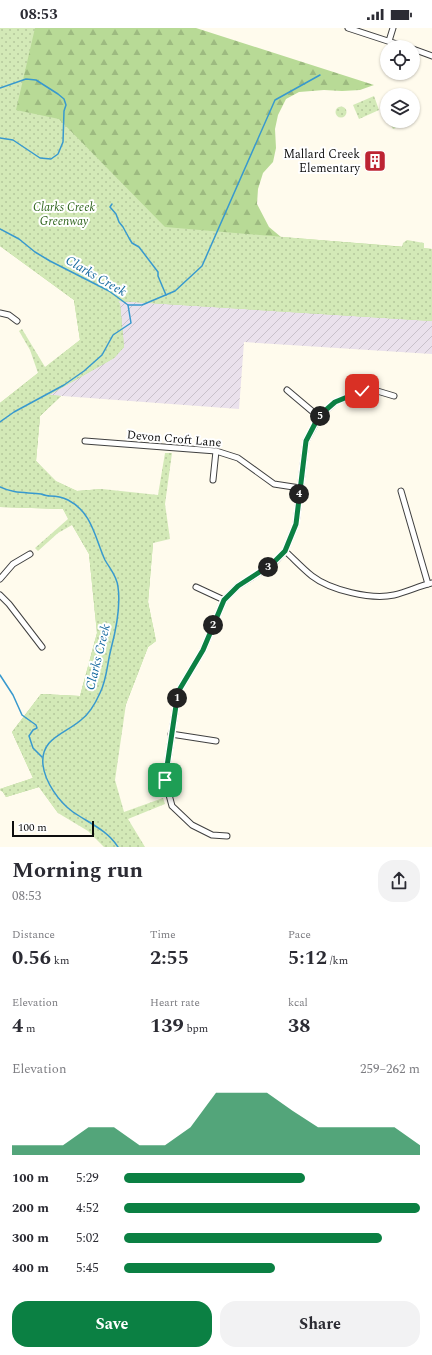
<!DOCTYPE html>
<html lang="en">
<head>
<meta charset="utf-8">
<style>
  body { margin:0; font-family:Spectral,serif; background:#f2f2f3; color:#2b2b33; height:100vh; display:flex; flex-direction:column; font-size:15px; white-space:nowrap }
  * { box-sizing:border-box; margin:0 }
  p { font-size:13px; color:#7c7c81 }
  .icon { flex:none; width:22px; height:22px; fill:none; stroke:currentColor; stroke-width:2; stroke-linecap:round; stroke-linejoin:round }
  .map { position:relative; height:819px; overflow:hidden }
  .details { display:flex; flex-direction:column; background:#fff; flex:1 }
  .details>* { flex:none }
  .fabs { position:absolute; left:380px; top:12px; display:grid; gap:8px }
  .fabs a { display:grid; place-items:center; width:40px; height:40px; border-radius:50%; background:#fff; box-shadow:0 1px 3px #0004; font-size:20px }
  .scale { position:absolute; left:12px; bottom:10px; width:82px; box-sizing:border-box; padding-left:4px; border:2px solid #0d0d0d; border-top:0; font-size:11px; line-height:14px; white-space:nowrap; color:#0d0d0d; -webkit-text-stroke:3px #fff; paint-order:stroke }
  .pin { position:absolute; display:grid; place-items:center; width:34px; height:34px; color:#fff; margin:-17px; border-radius:8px; box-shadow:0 2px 6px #0006 }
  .km { position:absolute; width:20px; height:20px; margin:-10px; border-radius:50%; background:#222; color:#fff; font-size:11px; line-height:20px; text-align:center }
  .round { display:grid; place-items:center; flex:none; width:42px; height:42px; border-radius:16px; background:#f2f2f3 }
  .summary { display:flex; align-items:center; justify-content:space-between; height:68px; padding:0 12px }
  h1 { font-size:22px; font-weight:700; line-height:30px }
  .metrics { display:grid; grid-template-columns:repeat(3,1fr); gap:6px; height:68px; padding:4px 12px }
  .metrics div { display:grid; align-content:center }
  .metrics b { font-size:20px; font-weight:700 }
  .metrics small { font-size:11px; font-weight:400 }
  .metrics p { font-size:11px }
  .chart { height:112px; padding:8px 12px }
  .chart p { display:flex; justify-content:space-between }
  .chart svg { width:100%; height:72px; margin-top:4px; fill:#0b8043; opacity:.7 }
  .action { display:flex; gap:8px; margin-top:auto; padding:8px 12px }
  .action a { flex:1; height:46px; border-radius:16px; background:#0b8043; color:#fff; font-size:16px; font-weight:700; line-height:46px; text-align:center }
  .action a+a { background:#f2f2f3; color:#2b2b33 }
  ul { padding:0 12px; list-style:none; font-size:13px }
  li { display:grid; grid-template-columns:64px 48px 1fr; align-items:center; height:30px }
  li i { height:10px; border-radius:5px; background:#0b8043 }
  .status { display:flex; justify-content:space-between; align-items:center; height:28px; padding:0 20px; background:#fff; direction:ltr }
  .status svg { height:11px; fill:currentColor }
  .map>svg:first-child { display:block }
  .industrial { fill:url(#industrial-furrows) }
  .forest { fill:url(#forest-firs) }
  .park { fill:url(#park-dots) }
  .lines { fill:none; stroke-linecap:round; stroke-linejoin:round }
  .stream { stroke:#3899ce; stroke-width:1.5 }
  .street-casing { stroke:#404040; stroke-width:7 }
  .street { stroke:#fff; stroke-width:5 }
  .route-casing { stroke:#fff; stroke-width:8 }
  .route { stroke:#0b8043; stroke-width:5 }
  .labels { text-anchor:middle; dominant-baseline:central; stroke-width:4; stroke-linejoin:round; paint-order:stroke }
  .poi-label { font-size:12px; fill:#0d0d0d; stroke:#fff; text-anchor:end }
  .park-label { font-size:12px; font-style:italic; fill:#2f651d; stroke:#fff }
  .street-label { font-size:12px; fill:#0d0d0d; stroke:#fff }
  .water-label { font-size:13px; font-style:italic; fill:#166a9f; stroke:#fff }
</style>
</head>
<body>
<div class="status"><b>08:53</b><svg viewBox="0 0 49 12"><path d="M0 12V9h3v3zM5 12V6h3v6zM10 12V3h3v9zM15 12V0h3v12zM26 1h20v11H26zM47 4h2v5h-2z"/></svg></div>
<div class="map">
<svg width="432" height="819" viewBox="0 0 432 819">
  <defs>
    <pattern id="industrial-furrows" width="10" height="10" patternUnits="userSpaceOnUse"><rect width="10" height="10" fill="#eae1ec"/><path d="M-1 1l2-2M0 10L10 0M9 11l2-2" fill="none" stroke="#c8c0c9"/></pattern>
    <pattern id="forest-firs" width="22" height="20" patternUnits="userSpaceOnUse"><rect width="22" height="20" fill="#b8da96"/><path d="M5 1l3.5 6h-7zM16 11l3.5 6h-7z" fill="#9dba80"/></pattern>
    <pattern id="park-dots" width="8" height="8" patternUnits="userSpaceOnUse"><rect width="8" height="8" fill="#d3e9b7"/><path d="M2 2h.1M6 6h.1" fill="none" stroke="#b4c79c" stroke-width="1.8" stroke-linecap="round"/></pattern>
  </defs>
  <rect width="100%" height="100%" fill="#fffbed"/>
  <polygon class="industrial" points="117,273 432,293 432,326 244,314 239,381 49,367 114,330"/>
  <polygon class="forest" points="0,0 196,0 374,57 360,62 342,63 324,62 299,64 286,71 278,87 275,101 276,120 273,134 263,145 258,161 257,176 269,199 281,209 432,221 432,293 118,273 120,276 124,319 114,330 49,367 61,368 40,388 36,433 55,453 77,463 102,461 153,515 148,574 156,613 148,619 126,676 58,785 39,759 6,769 3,764 0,762 0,761 33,750 12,704 41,666 80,668 97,605 89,526 63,481 0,479 0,375 80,312 74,272 0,218"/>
  <g class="park">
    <polygon points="0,0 35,0 16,82 59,91 165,199 402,219 403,215 407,212 424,215 424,220 432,221 432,293 118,273 120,276 124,319 114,330 49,367 61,368 40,388 36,433 56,453 77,463 102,461 158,467 165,425 172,425 165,476 170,511 153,515 148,574 156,613 148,619 126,676 115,752 124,784 163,770 165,776 128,791 145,819 104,819 88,803 58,785 39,759 6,769 3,764 0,762 0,761 33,750 12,704 41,666 80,668 97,605 89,526 72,497 58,505 38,523 35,520 68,491 63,481 0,479 0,375 38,345 30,322 19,303 22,301 45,339 80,312 74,272 0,218"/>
    <polygon points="374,68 379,82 359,91 353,77"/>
    <circle cx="341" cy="84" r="5.5"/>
    <polygon points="389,93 408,93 408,96 393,101"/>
  </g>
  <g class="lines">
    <g class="stream">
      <polyline points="0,60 26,51 36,52 58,66 64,71 66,77 64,83 63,114 58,126 51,131 40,130 13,112 0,110"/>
      <polyline points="112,176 110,179 116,186 119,194 123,199 129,210 132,215 139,219 158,244 158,248 166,267"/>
      <polyline points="0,201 19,211 35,224 50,233 109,263 128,277 131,295 113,307 102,327 84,343 64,357 14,384 0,394"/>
      <polyline points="128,277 142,277 175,263 202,238 275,72 320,47"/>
      <path d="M0 459C14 466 27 464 41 466 44 467 47 468 50 468 56 468 62 469 68 472 92 484 95 510 105 532 110 541 117 548 118 559 121 579 116 602 111 621 107 636 107 651 100 665 96 674 89 686 81 692 65 706 40 710 43 737 45 754 59 774 73 784 89 795 107 802 118 819"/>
      <polyline points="0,647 13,667 22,687 36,697 37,700 33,702 29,708 33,720 42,729"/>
    </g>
    <g class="street-casing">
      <g id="street">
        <polyline points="348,0 406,19"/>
        <polyline points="389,13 393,0"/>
        <polyline points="413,21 432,28"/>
        <polyline points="0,285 9,287 17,293"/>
        <polyline points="287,362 319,389"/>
        <polyline points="85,413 216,423 238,430 274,456 300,460"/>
        <polyline points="213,452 216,423"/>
        <polyline points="401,463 428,556"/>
        <path d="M285 523C294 531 302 540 312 548 330 562 371 572 394 567 407 564 419 558 432 555"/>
        <polyline points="0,551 13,536 30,526"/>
        <polyline points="196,559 224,572"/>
        <polyline points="0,567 9,576 42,619"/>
        <polyline points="171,706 216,713"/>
        <polyline points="227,808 212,807 192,797 172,778 165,752 178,664 203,622 224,572 238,558 273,536 285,523 296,496 306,413 319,389 335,374 362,363 374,362 394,368"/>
      </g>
    </g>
    <use href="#street" class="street"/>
  </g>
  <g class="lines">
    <g class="route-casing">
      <polyline id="route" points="165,752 178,664 203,622 224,572 238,558 272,536 285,523 296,496 306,413 319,388 335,374 362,363"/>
    </g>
    <use href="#route" class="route"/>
  </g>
  <defs>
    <g id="building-square" transform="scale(1.15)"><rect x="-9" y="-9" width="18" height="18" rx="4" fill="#bd2433" stroke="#fff"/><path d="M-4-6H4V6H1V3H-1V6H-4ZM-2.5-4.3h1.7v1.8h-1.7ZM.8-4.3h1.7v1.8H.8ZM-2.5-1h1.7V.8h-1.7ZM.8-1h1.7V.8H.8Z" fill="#fff"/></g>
  </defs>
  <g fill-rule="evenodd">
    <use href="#building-square" x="375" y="133"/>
  </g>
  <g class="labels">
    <g class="poi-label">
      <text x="360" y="126">Mallard Creek<tspan x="360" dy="14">Elementary</tspan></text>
    </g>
    <g class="park-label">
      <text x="64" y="179">Clarks Creek<tspan x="64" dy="14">Greenway</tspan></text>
    </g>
    <g class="street-label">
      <text transform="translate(174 411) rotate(5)">Devon Croft Lane</text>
    </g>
    <g class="water-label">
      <text transform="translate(96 248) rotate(30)">Clarks Creek</text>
      <text transform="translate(98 629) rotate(-76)">Clarks Creek</text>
    </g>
  </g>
</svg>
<div class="fabs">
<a><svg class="icon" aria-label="locate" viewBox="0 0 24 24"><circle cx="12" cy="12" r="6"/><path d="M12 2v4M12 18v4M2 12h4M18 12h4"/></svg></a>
<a><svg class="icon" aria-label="layers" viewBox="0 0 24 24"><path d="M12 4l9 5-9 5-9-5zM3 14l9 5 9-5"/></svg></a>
</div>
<div class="scale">100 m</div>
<div class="pin" style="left:165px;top:752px;background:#1e9e55"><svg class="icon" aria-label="arrive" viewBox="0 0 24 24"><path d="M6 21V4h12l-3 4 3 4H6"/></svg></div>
<div class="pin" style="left:362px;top:363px;background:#d93025"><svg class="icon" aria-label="check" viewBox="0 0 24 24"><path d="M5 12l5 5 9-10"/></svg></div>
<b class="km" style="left:177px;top:670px">1</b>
<b class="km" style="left:213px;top:597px">2</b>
<b class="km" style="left:268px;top:539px">3</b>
<b class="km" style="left:299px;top:466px">4</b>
<b class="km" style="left:320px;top:388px">5</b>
</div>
<section class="details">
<div class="summary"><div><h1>Morning run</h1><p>08:53</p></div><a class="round"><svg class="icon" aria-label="share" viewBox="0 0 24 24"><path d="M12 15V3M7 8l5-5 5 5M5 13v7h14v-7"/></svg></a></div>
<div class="metrics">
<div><p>Distance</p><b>0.56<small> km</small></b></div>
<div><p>Time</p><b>2:55</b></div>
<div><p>Pace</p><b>5:12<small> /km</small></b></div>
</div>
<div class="metrics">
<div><p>Elevation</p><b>4<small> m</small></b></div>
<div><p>Heart rate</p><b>139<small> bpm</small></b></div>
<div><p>kcal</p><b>38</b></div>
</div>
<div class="chart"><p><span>Elevation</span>259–262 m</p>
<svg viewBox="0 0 160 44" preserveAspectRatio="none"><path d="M0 44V38L10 38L20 38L30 27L40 27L50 38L60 38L70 27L80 6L90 6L100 6L110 17L120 27L130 27L140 27L150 27L160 38V44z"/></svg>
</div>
<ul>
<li><b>100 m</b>5:29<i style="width:61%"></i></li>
<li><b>200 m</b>4:52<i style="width:100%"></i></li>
<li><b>300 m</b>5:02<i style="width:87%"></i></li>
<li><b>400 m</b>5:45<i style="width:51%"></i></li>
</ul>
<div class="action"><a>Save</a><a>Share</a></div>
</section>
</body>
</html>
